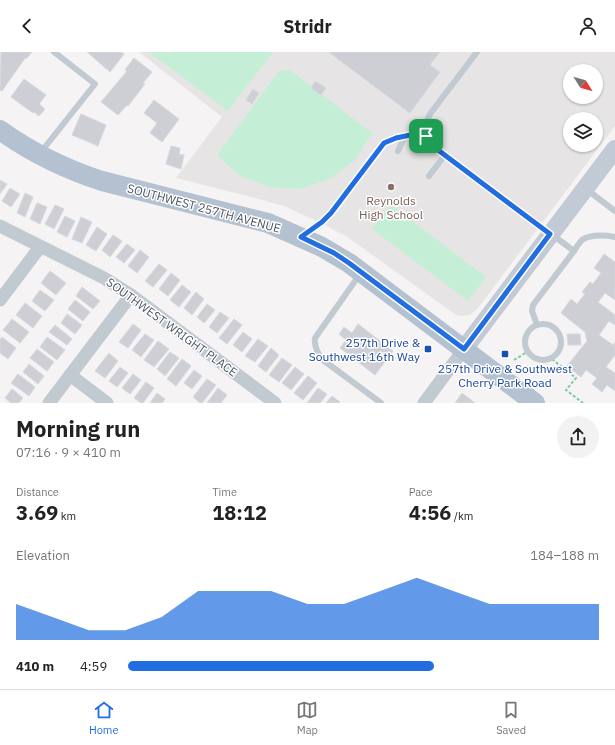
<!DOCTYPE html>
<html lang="en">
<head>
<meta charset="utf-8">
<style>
  body { margin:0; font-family:"IBM Plex Sans",sans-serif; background:#f2f2f2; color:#222; height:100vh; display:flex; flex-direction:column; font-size:15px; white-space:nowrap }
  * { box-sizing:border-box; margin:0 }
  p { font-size:13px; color:#767676 }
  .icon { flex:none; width:22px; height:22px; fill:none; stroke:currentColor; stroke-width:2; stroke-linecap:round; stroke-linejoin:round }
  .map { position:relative; height:351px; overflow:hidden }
  .panel { display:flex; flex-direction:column; background:#fff; flex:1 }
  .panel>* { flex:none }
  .needle { width:26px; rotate:127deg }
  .buttons { position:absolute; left:563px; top:12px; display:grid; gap:8px }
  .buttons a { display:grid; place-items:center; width:40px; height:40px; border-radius:50%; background:#fff; box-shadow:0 1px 3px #0004; font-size:20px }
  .pin { position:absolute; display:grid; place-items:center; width:34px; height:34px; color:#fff; margin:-17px; border-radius:8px; box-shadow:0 2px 6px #0006 }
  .round { display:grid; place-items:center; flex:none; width:42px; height:42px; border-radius:21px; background:#f2f2f2 }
  .overview { display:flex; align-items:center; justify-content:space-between; height:68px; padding:0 16px }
  h1 { font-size:22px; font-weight:800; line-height:30px }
  .figures { display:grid; grid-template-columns:repeat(3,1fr); gap:6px; height:68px; padding:4px 16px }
  .figures div { display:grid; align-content:center }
  .figures b { font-size:20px; font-weight:800 }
  .figures small { font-size:11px; font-weight:400 }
  .figures p { font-size:11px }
  .chart { height:112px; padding:8px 16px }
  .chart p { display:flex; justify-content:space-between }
  .chart svg { width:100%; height:72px; margin-top:4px; fill:#226ee0; opacity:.7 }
  ul { padding:0 16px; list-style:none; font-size:13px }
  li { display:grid; grid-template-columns:64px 48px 1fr; align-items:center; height:30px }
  li i { height:10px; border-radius:5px; background:#226ee0 }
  header { display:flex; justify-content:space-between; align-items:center; height:52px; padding:0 16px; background:#fff; font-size:18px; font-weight:800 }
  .menu { display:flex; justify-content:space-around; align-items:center; height:56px; border-top:1px solid #e0e0e0; background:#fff; font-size:11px; color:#767676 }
  .menu a { display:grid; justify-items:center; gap:2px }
  .menu .active { color:#226ee0 }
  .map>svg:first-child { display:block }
  .education { fill:#e6e4e5; fill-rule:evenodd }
  .green { fill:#c4efd6 }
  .building { fill:#cdcfd5; stroke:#d7d9dd }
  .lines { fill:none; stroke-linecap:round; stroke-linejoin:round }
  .path { stroke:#7dcca8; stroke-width:2; stroke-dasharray:3 2; stroke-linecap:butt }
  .service { stroke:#c1c9d1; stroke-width:6 }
  .minor { stroke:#c1c9d1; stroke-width:13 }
  .secondary { stroke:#c2cad5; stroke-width:18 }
  .primary { stroke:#b4c1d0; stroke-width:20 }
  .route-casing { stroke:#fff; stroke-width:8 }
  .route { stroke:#226ee0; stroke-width:5 }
  .education-dot { fill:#8d6e63; stroke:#fff; stroke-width:1.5 }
  .transit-dot { fill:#1a4fb4; stroke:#fff; stroke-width:1.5 }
  .labels { text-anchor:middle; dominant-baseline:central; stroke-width:3; stroke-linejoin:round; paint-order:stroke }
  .education-label { font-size:12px; fill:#785e54; stroke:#fff }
  .street-label { font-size:12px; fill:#4b5560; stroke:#fff }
  .transit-label { font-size:12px; fill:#164399; stroke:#fff; text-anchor:end }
</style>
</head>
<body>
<header><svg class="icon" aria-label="back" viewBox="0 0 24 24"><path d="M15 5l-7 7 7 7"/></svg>Stridr<svg class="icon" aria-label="person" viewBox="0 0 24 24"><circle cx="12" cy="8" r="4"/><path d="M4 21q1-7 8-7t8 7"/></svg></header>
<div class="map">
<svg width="615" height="351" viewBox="0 0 615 351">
  <rect width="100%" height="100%" fill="#f5f3f3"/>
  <path class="education" d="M139 0H615V74L478 256 470 263 463 264 457 263 449 258 346 184 315 168 284 154 251 145 176 126 222 65ZM570 19H596V45H570ZM570 67H596V93H570Z"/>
  <g class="green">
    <polygon points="149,0 273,0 228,59"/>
    <polygon points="290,18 372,81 355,108 330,127 300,137 269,135 240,124 217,103 279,19"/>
    <polygon points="391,153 486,225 468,249 372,177"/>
  </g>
  <g class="building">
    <polygon points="1,0 32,0 26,7 25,6 2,39 0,38"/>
    <polygon points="87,0 121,0 124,2 110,20"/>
    <polygon points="331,0 440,0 430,13 440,20 410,61 330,1"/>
    <polygon points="134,6 152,20 143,31 145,32 128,54 127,53 118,63 101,50 127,19 125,18"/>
    <polygon points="24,27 46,43 39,52 45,57 39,64 34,60 33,61 11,45"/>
    <polygon points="315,29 326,36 321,43 311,36"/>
    <polygon points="253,37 259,41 252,52 246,48"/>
    <polygon points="154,48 179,67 162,90 150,81 157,71 144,61"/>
    <polygon points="81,62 106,73 98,94 72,83"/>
    <polygon points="171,94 180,96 179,102 184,103 181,117 166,112"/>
    <polygon points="0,128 7,132 0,142"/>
    <polygon points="10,136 20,142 11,155 2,149"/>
    <polygon points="25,141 33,145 25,165 17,161"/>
    <polygon points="37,151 47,155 40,172 30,167"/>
    <polygon points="55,153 64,157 54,177 45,172"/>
    <polygon points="65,164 75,169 67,185 57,180"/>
    <polygon points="81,165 92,170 82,191 72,187"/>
    <polygon points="97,175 107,182 96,199 86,193"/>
    <polygon points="113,183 122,189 110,205 102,198"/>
    <polygon points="127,192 135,198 124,211 116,205"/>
    <polygon points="140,198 149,205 137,221 128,214"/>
    <polygon points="604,202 615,210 615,248 605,241 598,250 615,263 615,273 609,269 599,283 613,293 615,290 615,303 606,315 615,321 615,339 607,333 602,340 592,332 597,326 586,318 581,325 567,314 587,289 585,280 561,261 571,247 577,252 585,242 582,240 590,230 593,232 601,221 594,216"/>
    <polygon points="159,212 167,218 153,235 145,229"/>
    <polygon points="50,219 66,231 56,243 41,231"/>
    <polygon points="171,221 180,228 168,244 159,237"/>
    <polygon points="182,233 191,240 179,255 170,248"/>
    <polygon points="82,235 100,249 93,257 76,244"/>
    <polygon points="40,238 54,248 45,259 32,249"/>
    <polygon points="196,240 204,247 192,263 184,256"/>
    <polygon points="75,248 90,260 83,269 68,257"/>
    <polygon points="25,251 42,264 33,276 16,263"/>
    <polygon points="207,252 215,258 204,271 197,265"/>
    <polygon points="220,260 229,266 217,281 209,275"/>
    <polygon points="67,262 82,273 75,282 61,271"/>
    <polygon points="12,267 29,280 20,291 3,278"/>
    <polygon points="234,267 242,273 227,292 219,286"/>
    <polygon points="133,272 141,278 128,296 119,290"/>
    <polygon points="358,272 393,299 375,323 340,296 346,288 339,282 344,275 352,281"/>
    <polygon points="55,273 72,287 67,293 49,280"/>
    <polygon points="243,280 252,287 242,300 233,293"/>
    <polygon points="145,282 154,288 141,305 132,298"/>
    <polygon points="567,282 580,282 581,293 568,293"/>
    <polygon points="2,285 16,296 8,307 0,301 0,288"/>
    <polygon points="47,285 65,298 57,308 40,295"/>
    <polygon points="258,287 268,294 255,310 245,304"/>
    <polygon points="158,289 169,297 154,315 144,308"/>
    <polygon points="271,296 279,303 266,320 258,314"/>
    <polygon points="37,297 54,310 47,319 30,306"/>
    <polygon points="170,300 179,306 165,324 157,317"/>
    <polygon points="109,301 118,309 105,326 95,319"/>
    <polygon points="282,306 292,313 279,330 269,323"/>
    <polygon points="182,307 191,314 176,334 167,327"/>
    <polygon points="29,312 44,324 38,332 23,320"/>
    <polygon points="120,315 128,321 117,335 109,329"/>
    <polygon points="295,315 304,322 291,338 282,331"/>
    <polygon points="194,318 202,324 192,337 184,331"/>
    <polygon points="18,322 35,335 29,344 11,331"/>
    <polygon points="133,322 141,328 130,342 122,336"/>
    <polygon points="308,324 317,331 303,348 294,341"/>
    <polygon points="207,327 216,333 202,351 200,351 193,345"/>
    <polygon points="146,330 154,336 143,351 141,351 134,346"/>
    <polygon points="218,336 227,343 221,351 207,351"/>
    <polygon points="318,336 327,342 320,351 307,351"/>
    <polygon points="12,337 23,346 19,351 11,351 5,346"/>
    <polygon points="157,341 165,347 162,351 150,351"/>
    <polygon points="462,341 475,351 455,351"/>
    <polygon points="332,344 340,350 339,351 326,351"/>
  </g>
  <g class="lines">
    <g class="path">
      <polyline points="552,307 576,326 566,338 583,351"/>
      <polyline points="514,308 527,300"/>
    </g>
    <g class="service">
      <path d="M477 0 430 62C423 75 424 85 434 95L574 199 533 253 532 259 537 273"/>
      <polyline points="398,99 405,84"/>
      <polyline points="41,100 95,32 54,0"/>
      <polyline points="429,124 445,103"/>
      <polyline points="586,137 615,159"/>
      <polyline points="303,183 322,170 331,161 384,91 396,86 425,80"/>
      <path d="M574 199C576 196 579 191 582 188 590 182 606 183 615 185"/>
      <path d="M360 222 315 286C314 295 317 301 323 308L381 351"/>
      <circle cx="543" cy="290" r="18"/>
    </g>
    <g class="minor">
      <polyline points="0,174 104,226 131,243 275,351"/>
      <polyline points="0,248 40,195"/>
      <polyline points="70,323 107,351"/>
      <polyline points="49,351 131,243"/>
      <polyline points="424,351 464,297"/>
    </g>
    <polyline class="secondary" points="464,297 615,97"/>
    <path class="primary" d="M0 78C32 101 65 117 102 129L268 171 322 195 349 211 535 351"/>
  </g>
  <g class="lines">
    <g class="route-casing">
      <polygon id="route" points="425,80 429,90 434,95 550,182 464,297 349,211 334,201 301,185 322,170 331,161 384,91 396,86"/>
    </g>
    <use href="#route" class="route"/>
  </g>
  <circle class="education-dot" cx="391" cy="135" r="4"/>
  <g class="transit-dot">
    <rect x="424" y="293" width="8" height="8" rx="2"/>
    <rect x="501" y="298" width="8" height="8" rx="2"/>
  </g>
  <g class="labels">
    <g class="education-label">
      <text x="391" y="148">Reynolds<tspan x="391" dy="14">High School</tspan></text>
    </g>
    <g class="street-label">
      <text transform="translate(204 156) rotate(15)">SOUTHWEST 257TH AVENUE</text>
      <text transform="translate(172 275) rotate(36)">SOUTHWEST WRIGHT PLACE</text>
    </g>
    <g class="transit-label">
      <text x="420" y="290">257th Drive &amp;<tspan x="420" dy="14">Southwest 16th Way</tspan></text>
      <text x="505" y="316" text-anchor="middle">257th Drive &amp; Southwest<tspan x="505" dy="14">Cherry Park Road</tspan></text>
    </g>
  </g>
</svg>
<div class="buttons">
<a><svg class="needle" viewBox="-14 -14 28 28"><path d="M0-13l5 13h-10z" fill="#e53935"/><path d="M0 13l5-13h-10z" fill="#767676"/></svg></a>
<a><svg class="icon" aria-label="layers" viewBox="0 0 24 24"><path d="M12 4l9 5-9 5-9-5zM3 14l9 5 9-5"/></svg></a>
</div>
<div class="pin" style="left:426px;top:84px;background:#1e9e55"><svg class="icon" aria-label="arrive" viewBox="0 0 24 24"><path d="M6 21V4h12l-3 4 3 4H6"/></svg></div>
</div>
<section class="panel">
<div class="overview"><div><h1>Morning run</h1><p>07:16 · 9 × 410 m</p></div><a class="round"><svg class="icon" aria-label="share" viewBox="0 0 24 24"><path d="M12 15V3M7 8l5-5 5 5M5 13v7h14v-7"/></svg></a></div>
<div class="figures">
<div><p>Distance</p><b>3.69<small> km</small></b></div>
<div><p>Time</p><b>18:12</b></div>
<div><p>Pace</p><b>4:56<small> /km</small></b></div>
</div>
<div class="chart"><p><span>Elevation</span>184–188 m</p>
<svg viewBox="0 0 160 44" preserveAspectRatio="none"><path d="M0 44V22L10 30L20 38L30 38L40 30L50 14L60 14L70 14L80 22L90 22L100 14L110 6L120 14L130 22L140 22L150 22L160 22V44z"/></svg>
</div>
<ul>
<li><b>410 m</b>4:59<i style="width:65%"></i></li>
</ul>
</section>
<nav class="menu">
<a class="active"><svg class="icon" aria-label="home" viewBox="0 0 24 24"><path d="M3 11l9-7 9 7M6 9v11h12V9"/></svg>Home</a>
<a><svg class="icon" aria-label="map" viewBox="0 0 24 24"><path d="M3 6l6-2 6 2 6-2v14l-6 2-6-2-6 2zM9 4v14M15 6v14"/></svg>Map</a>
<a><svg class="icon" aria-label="saved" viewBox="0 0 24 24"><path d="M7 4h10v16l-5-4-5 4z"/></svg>Saved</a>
</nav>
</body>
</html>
